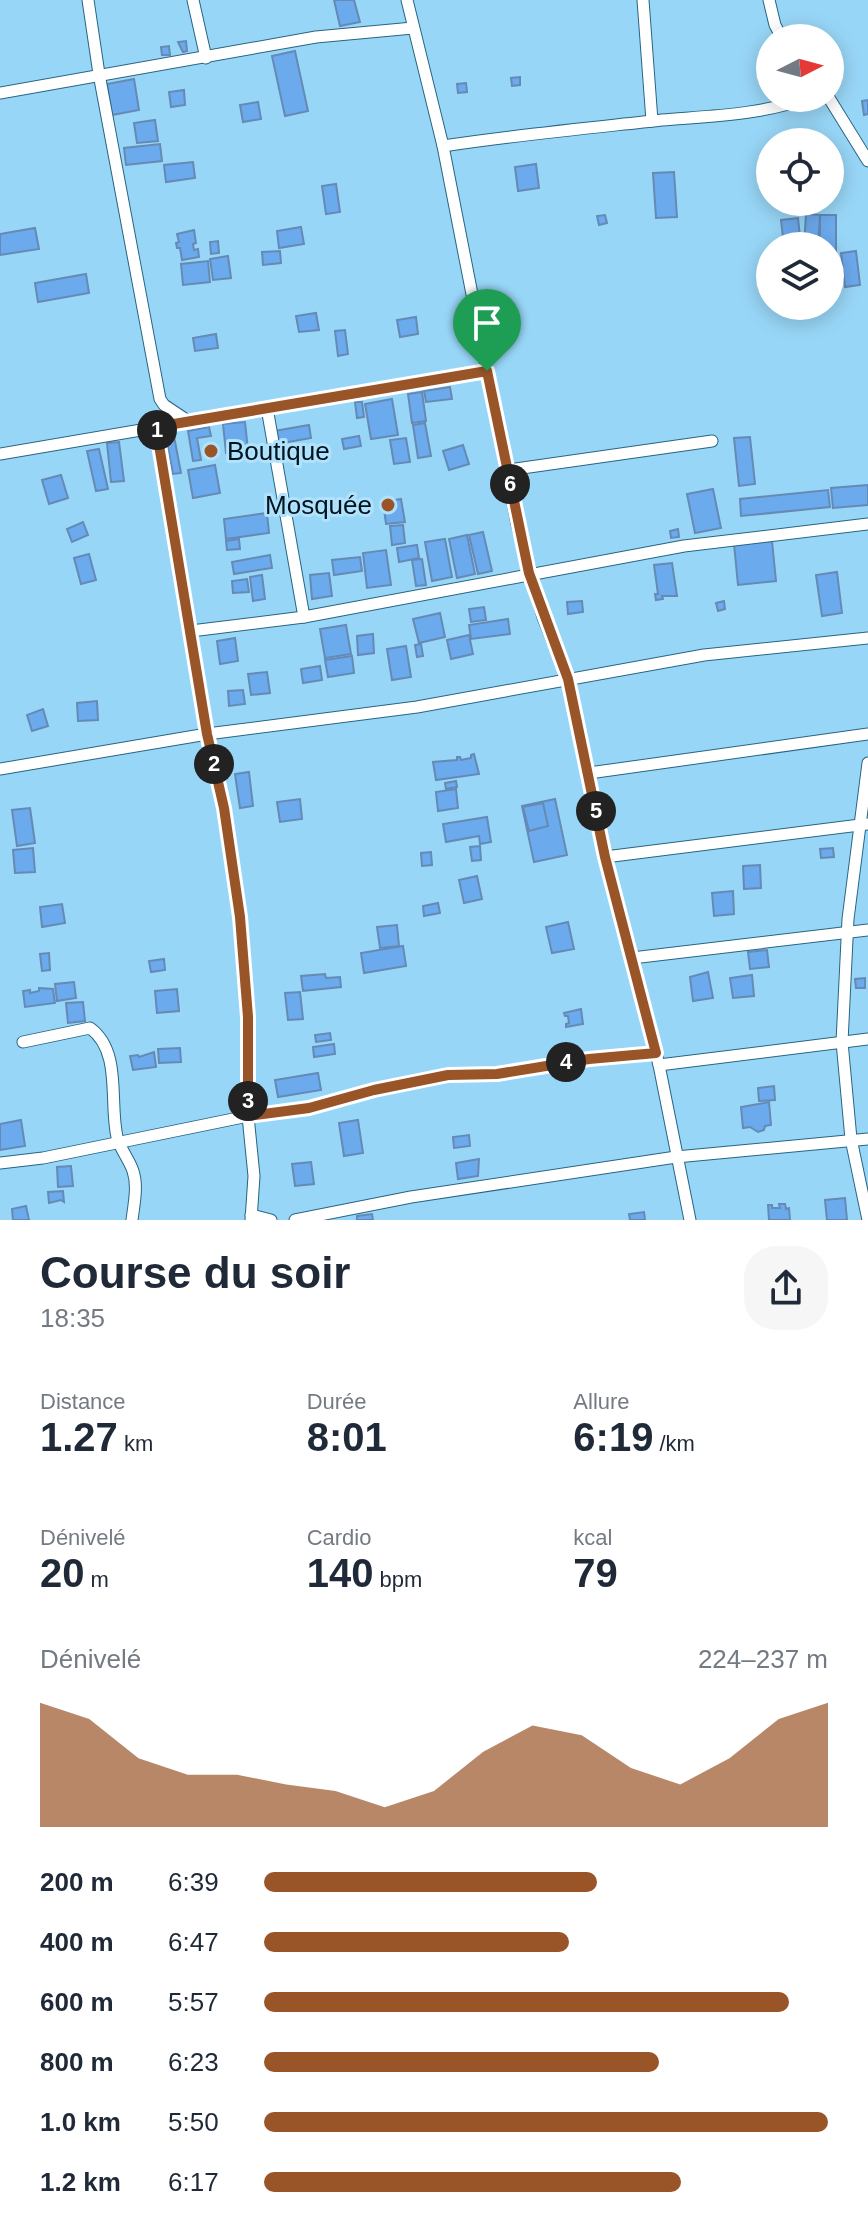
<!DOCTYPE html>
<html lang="fr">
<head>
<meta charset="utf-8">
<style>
  body { margin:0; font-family:Arial,sans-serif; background:#f6f6f7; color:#1f2937; height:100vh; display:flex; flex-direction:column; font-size:30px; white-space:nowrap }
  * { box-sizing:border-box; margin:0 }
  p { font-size:26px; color:#747a83 }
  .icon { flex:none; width:44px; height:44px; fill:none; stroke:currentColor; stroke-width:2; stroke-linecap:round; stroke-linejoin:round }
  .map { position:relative; height:1220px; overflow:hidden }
  .side { display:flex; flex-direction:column; background:#fff; flex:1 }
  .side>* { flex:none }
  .needle { width:52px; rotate:84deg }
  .controls { position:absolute; left:756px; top:24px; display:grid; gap:16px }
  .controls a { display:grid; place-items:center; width:88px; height:88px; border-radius:50%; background:#fff; box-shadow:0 4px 20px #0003; font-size:40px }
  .pin { position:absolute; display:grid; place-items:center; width:68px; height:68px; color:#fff; margin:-82px -34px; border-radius:50% 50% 50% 0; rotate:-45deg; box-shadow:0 0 8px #0007 }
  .pin .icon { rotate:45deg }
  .km { position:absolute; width:40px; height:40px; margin:-20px; border-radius:50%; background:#222; color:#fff; font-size:22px; line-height:40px; text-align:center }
  .round { display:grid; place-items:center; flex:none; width:84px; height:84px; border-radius:32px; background:#f6f6f7 }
  .summary { display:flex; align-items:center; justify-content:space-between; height:136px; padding:0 40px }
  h1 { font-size:44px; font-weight:700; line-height:60px }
  .metrics { display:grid; grid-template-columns:repeat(3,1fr); gap:12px; height:136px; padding:8px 40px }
  .metrics div { display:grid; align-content:center }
  .metrics b { font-size:40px; font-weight:700 }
  .metrics small { font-size:22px; font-weight:400 }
  .metrics p { font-size:22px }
  .chart { height:224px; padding:16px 40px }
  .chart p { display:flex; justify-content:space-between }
  .chart svg { width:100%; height:144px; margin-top:8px; fill:#995528; opacity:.7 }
  ul { padding:0 40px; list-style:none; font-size:26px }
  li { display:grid; grid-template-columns:128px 96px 1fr; align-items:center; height:60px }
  li i { height:20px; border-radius:10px; background:#995528 }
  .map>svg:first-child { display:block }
  .building { fill:#6caaee; stroke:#648ab5; stroke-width:2 }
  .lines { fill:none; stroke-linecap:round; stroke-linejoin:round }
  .minor-casing { stroke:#276581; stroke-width:13 }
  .minor { stroke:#fff; stroke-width:11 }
  .route-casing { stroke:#fff; stroke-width:16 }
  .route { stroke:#995528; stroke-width:10 }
  .poi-dot { fill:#995528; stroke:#b1e2fc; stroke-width:3 }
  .labels { text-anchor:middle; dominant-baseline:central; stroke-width:6; stroke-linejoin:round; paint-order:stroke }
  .poi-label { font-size:26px; fill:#00131f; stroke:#b1e2fc; text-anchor:start }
</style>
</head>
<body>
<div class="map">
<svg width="868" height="1220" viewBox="0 0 868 1220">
  <rect width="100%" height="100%" fill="#98d6f7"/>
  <g class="building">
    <polygon points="334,0 354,0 360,22 340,26"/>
    <polygon points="186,41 187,51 183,52 178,42"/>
    <polygon points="169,46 170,55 162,55 161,47"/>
    <polygon points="295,51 308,111 285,116 272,56"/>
    <polygon points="520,77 520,85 512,86 511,78"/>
    <polygon points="134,79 139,110 112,115 107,84"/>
    <polygon points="466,83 467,92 458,93 457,84"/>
    <polygon points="184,90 185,105 171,107 169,92"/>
    <polygon points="868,100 868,114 864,115 862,101"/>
    <polygon points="258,102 261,119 243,122 240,105"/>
    <polygon points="155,120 158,141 137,143 134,123"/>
    <polygon points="160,144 162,161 126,165 124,148"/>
    <polygon points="193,162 195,178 166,182 164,165"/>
    <polygon points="536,164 539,188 518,191 515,167"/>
    <polygon points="674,172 677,217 656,218 653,173"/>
    <polygon points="336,184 340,212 326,214 322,186"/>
    <polygon points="806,214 820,215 818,246 804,246"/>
    <polygon points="605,215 607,223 599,225 597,216"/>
    <polygon points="820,215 836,215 836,255 830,255 830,246 820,246"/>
    <polygon points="798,218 801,246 784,246 781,220"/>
    <polygon points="301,227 304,244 279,248 277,231"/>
    <polygon points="35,228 39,249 0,255 0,234"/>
    <polygon points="194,230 196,243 193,244 194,250 198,249 199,257 182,260 180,248 177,248 176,243 179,242 177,234"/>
    <polygon points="218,241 219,253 211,254 210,242"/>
    <polygon points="280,251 281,263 263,265 262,252"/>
    <polygon points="856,251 860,285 845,287 841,253"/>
    <polygon points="228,256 231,278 213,280 210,259"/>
    <polygon points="208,261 210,282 183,285 181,264"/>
    <polygon points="86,274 89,293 38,302 35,283"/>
    <polygon points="316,313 319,330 299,332 296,316"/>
    <polygon points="416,317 418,334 400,337 397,320"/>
    <polygon points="345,330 348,354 338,356 335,331"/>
    <polygon points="216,334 218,348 195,351 193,338"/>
    <polygon points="450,387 452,399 426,402 424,391"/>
    <polygon points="422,392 426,421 412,423 408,394"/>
    <polygon points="392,399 398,435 371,439 365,404"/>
    <polygon points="355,402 362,402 364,417 357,418"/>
    <polygon points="245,422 248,450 226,453 223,424"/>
    <polygon points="425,423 431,456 418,458 413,425"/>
    <polygon points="309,425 311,438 277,444 274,431"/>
    <polygon points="209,427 211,436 197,438 201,460 193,461 188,431"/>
    <polygon points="173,431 181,473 173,474 165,432"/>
    <polygon points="359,436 361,446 344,449 342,439"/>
    <polygon points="750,437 755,484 739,486 734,438"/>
    <polygon points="406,438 410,462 394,464 390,440"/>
    <polygon points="119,442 124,481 111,482 107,443"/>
    <polygon points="463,445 469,464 449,470 443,451"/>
    <polygon points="99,449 108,489 96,491 87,451"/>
    <polygon points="215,465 220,493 193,498 188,470"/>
    <polygon points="61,475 68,498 49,504 42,480"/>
    <polygon points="868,485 868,505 833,508 831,488"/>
    <polygon points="713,489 721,528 695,533 687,494"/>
    <polygon points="828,490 830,507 741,516 740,499"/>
    <polygon points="401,499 405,522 386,524 383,502"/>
    <polygon points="267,513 269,533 226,539 224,519"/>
    <polygon points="83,522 88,535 72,542 67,529"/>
    <polygon points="403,525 405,543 392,545 390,526"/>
    <polygon points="678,529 679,537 671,538 670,531"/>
    <polygon points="483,532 492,571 478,574 469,535"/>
    <polygon points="467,535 475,574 457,578 449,539"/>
    <polygon points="239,539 240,549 227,550 226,541"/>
    <polygon points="445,539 452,577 432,581 425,542"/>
    <polygon points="772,541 776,581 738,585 734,544"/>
    <polygon points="417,545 419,558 399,562 397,548"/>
    <polygon points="386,550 391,585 367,588 363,553"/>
    <polygon points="89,554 96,580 81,584 74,558"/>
    <polygon points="270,555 272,568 234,574 232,562"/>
    <polygon points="360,557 362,571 334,575 332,560"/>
    <polygon points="422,559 426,585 416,586 412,560"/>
    <polygon points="672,563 677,596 662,596 663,599 656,600 655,594 658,594 654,565"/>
    <polygon points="837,572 842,613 822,616 816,575"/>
    <polygon points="329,573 332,596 312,599 310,575"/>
    <polygon points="262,575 265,599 253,601 250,577"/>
    <polygon points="247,579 249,592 233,593 232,581"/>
    <polygon points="582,601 583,612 568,614 567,602"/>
    <polygon points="724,601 725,609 718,611 716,603"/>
    <polygon points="484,607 486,620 471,622 469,609"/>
    <polygon points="440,613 445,637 419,643 413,619"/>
    <polygon points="508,619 510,634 471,639 469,625"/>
    <polygon points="346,625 351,654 325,658 320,629"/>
    <polygon points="373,634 374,653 358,655 357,636"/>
    <polygon points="469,635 473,654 451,659 447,640"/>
    <polygon points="235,638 238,661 220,664 217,641"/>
    <polygon points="421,644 423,656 417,657 415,645"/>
    <polygon points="406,646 411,677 392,680 387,649"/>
    <polygon points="352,656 354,673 328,677 325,660"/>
    <polygon points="320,666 322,680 303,683 301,669"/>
    <polygon points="267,672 270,693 251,695 248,674"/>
    <polygon points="243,690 245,704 229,706 228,691"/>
    <polygon points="97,701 98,720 78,721 77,703"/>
    <polygon points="43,709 48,726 32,731 27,715"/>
    <polygon points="474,754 479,774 436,780 433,762 457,760 457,757 460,757 461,760 471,758 471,755"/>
    <polygon points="249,772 253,806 240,808 235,774"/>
    <polygon points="456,781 457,787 446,789 445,783"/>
    <polygon points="456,789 458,808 438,811 436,792"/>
    <polygon points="300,799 302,819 280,822 277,802"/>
    <polygon points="555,799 567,855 534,862 522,806"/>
    <polygon points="543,803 548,826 529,831 523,807"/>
    <polygon points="30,808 35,843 17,846 12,810"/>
    <polygon points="487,817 491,842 480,844 479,836 446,842 443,824"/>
    <polygon points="480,846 481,860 472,861 470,847"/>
    <polygon points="33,848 35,872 15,873 13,850"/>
    <polygon points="833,848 834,857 821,858 820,849"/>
    <polygon points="431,852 432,865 422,866 421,853"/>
    <polygon points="760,865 761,888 744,889 743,866"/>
    <polygon points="477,876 482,899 464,903 459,880"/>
    <polygon points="733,891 734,914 714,916 712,893"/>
    <polygon points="438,903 440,913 424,916 423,906"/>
    <polygon points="62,904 65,923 42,927 40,907"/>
    <polygon points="568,922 574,949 552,953 546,927"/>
    <polygon points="397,925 399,946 380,948 377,927"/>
    <polygon points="403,946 406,966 364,973 361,953"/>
    <polygon points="767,950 769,967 750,969 748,952"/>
    <polygon points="49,953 50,970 42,971 40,954"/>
    <polygon points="164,959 165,970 151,972 149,961"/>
    <polygon points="708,972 713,998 693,1001 690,977"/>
    <polygon points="325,974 326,978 340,977 341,987 303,991 301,976"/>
    <polygon points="752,975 754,996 733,998 730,978"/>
    <polygon points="865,978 865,988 856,988 855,979"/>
    <polygon points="74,982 76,998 57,1001 55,984"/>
    <polygon points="39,988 53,989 55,1003 25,1007 23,991 30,990 30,993 39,991"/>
    <polygon points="177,989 179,1011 157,1013 155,991"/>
    <polygon points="300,992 303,1019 288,1020 285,993"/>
    <polygon points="83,1002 85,1021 68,1023 66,1003"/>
    <polygon points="581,1009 583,1024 566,1027 566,1024 569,1023 568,1016 565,1016 564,1013"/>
    <polygon points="330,1033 331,1040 316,1042 315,1035"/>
    <polygon points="334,1044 335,1054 314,1057 313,1047"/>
    <polygon points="180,1048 181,1062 159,1063 158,1049"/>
    <polygon points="154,1052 156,1067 133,1070 130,1056 138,1055 139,1057"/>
    <polygon points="318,1073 321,1090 278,1097 275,1080"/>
    <polygon points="774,1086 775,1100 759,1101 758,1088"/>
    <polygon points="769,1102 771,1125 765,1126 764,1130 758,1132 750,1127 743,1128 741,1107"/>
    <polygon points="21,1120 25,1146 0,1150 0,1124"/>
    <polygon points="358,1120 363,1153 344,1156 339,1123"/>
    <polygon points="469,1135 470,1146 454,1148 453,1137"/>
    <polygon points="479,1159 478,1176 458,1179 456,1163"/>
    <polygon points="311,1162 314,1184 295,1186 292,1164"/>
    <polygon points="71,1166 73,1186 58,1187 57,1167"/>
    <polygon points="63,1191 64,1202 61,1200 49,1203 48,1192"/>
    <polygon points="845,1198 847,1220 827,1220 825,1200"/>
    <polygon points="779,1204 785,1204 786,1209 789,1208 790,1220 769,1220 768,1205 772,1205 772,1208 780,1208"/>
    <polygon points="26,1206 29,1220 13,1220 12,1209"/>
    <polygon points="644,1212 645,1220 630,1220 629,1214"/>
    <polygon points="372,1214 373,1220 357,1220 357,1216"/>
  </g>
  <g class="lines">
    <g class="minor-casing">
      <g id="minor">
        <polyline points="88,0 99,74 160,399 164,405 188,421"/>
        <polyline points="193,0 206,58"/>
        <polyline points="407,0 443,146 517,524 543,617 568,679 605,857 659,1065 690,1220"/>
        <polyline points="643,0 652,121"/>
        <polyline points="769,0 775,25 782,38"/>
        <polyline points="0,93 316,37 413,28"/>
        <polyline points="829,98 868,161"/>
        <path d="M443 146C515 135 589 128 662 120 710 116 761 115 807 98"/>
        <polyline points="267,408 304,617"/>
        <polyline points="156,427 207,734 224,808 240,917 248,1017 248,1116 254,1176 251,1220"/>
        <polyline points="0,454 487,371"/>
        <polyline points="508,470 712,441"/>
        <polyline points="191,631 304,617 684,546 868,524"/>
        <polyline points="0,769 207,734 417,707 704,655 868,638"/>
        <polyline points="589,773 868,734"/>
        <polyline points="605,857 868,824"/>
        <polyline points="632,958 868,930"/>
        <path d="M23 1042 90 1028C122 1051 109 1102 117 1137 120 1149 129 1159 133 1171 138 1186 134 1204 132 1220"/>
        <polyline points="659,1065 868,1039"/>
        <polyline points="0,1163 43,1158 248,1116 309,1108 374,1090 448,1075 497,1074 589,1059 656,1053"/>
        <polyline points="251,1215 271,1220"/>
        <polyline points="295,1220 411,1197 676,1157 868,1139"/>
        <polyline points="868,1220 851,1139 842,1042 848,919 868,763"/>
      </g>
    </g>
    <use href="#minor" class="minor"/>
  </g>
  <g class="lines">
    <g class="route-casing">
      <polygon id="route" points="487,371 529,573 568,679 605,857 656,1053 589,1059 497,1074 448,1075 374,1090 309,1108 248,1116 248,1017 240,917 224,808 207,734 156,427"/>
    </g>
    <use href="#route" class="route"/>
  </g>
  <g class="poi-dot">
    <circle cx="211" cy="451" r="8"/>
    <circle cx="388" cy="505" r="8"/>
  </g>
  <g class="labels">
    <g class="poi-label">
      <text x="227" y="451">Boutique</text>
      <text x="372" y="505" text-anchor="end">Mosquée</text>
    </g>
  </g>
</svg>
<div class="controls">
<a><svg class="needle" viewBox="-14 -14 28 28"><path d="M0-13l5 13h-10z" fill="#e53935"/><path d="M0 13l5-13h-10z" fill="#747a83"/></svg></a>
<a><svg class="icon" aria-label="locate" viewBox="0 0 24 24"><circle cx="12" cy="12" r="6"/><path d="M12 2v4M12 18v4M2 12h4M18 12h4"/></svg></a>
<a><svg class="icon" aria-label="layers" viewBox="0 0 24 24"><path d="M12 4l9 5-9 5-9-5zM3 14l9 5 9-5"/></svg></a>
</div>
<div class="pin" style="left:487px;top:371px;background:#1e9e55"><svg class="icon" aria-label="arrive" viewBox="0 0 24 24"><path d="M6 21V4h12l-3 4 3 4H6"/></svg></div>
<b class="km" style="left:157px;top:430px">1</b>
<b class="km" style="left:214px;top:764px">2</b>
<b class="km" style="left:248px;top:1101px">3</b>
<b class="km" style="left:566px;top:1062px">4</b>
<b class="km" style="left:596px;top:811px">5</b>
<b class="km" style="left:510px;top:484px">6</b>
</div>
<section class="side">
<div class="summary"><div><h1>Course du soir</h1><p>18:35</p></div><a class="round"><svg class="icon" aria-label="share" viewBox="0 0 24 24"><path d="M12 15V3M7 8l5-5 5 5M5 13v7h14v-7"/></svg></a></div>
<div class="metrics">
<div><p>Distance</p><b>1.27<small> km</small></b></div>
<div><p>Durée</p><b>8:01</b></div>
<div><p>Allure</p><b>6:19<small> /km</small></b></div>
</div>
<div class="metrics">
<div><p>Dénivelé</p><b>20<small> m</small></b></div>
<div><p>Cardio</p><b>140<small> bpm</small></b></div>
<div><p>kcal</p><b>79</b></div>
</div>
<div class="chart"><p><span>Dénivelé</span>224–237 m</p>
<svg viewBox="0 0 160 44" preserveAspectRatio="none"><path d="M0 44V6L10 11L20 23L30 28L40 28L50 31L60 33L70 38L80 33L90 21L100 13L110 16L120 26L130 31L140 23L150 11L160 6V44z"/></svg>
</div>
<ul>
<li><b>200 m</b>6:39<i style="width:59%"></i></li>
<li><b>400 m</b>6:47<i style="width:54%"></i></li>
<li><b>600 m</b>5:57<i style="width:93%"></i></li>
<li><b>800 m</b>6:23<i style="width:70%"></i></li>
<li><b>1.0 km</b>5:50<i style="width:100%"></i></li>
<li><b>1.2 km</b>6:17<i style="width:74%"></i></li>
</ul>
</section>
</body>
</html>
